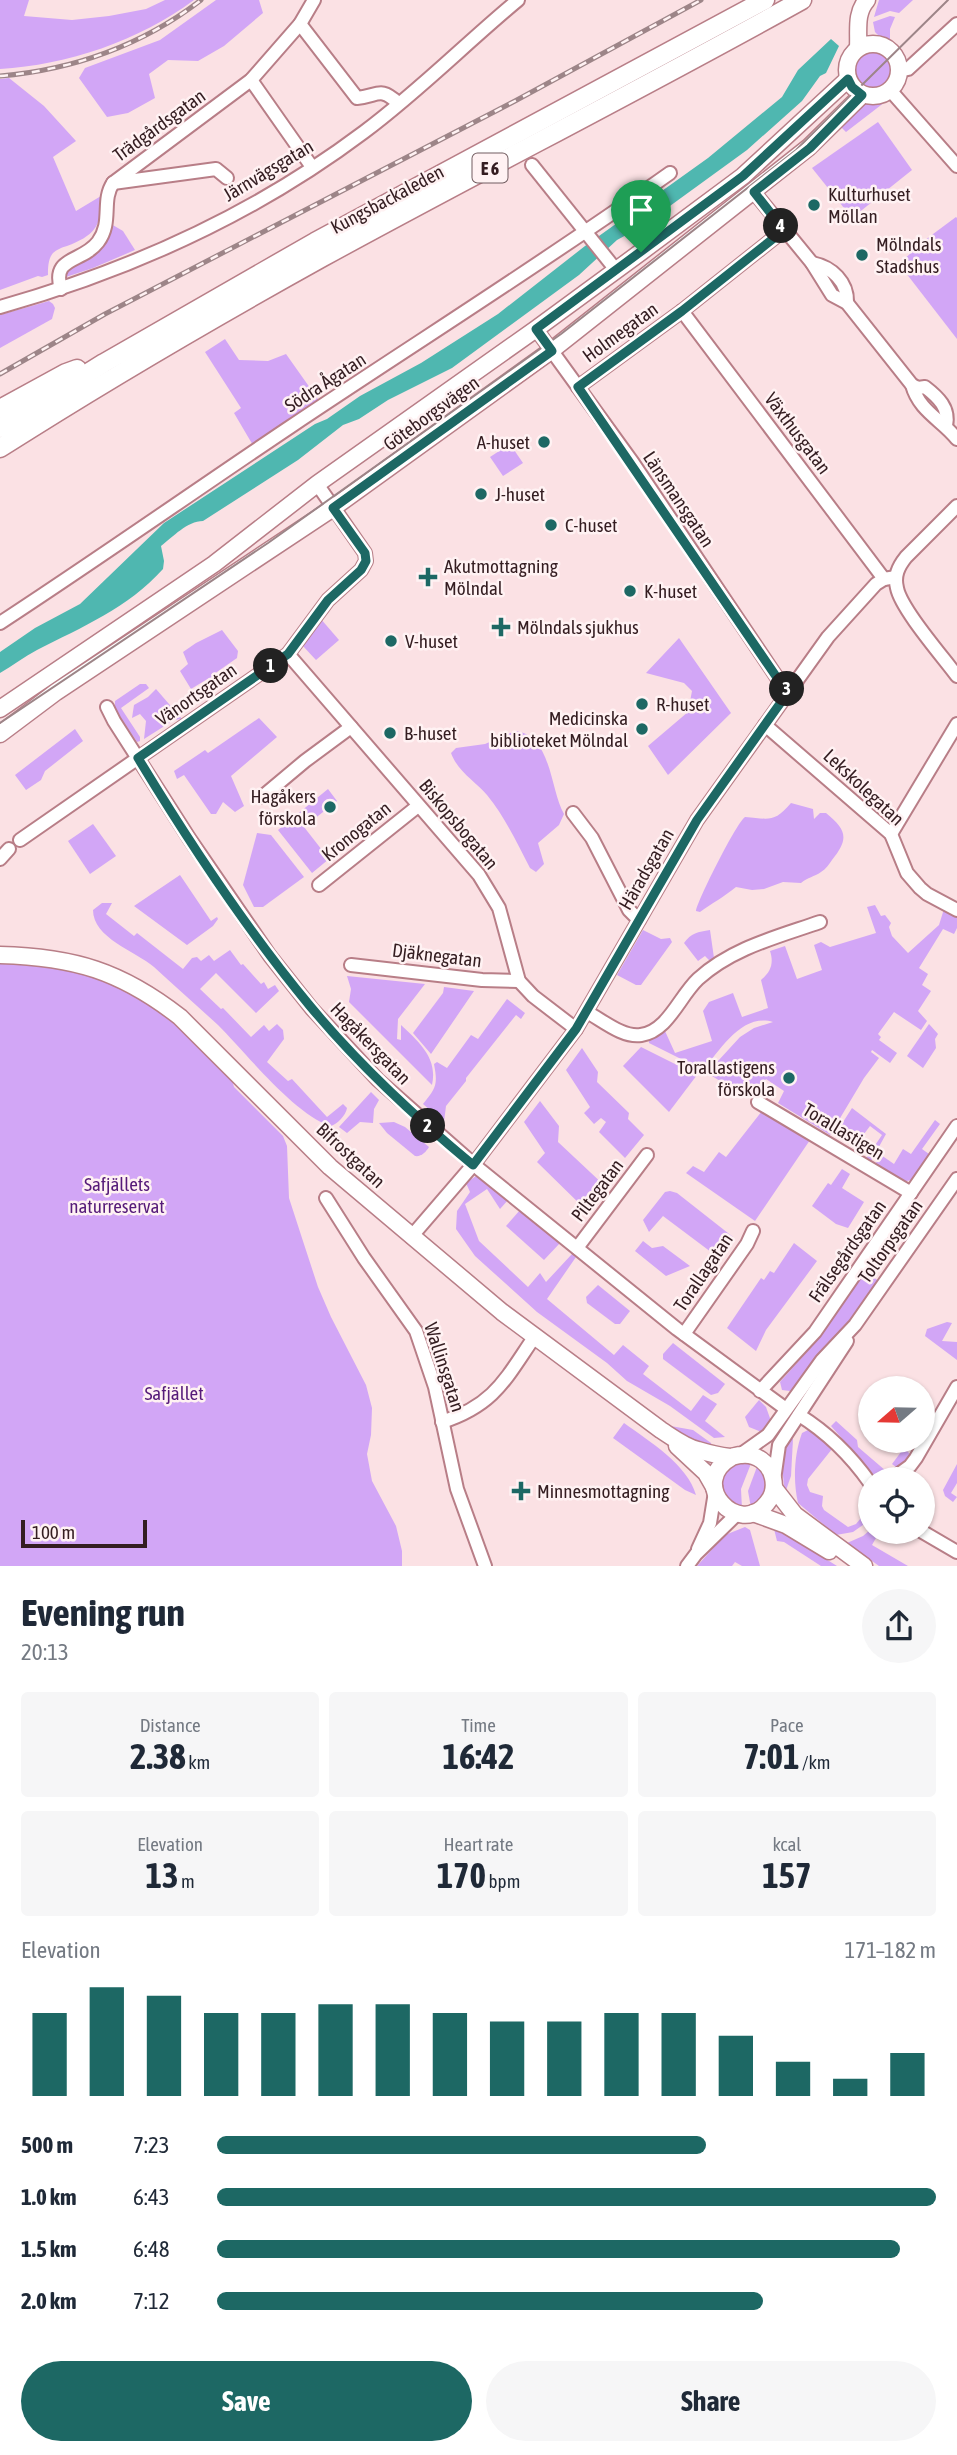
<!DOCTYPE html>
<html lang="en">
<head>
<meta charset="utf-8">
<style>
  body { margin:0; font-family:"Asap Condensed",sans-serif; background:#f6f6f7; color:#1f2937; height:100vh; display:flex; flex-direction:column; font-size:26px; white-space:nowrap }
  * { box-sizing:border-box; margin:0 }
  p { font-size:23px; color:#747a83 }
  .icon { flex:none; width:38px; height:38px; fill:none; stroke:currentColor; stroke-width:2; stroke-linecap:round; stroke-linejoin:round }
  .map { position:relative; height:1566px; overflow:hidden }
  .side { display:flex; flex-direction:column; background:#fff; flex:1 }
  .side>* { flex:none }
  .needle { width:46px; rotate:250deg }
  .controls { position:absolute; left:858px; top:1376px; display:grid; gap:14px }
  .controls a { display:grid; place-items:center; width:77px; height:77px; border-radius:50%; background:#fff; box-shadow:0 2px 5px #0004; font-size:35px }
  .scale { position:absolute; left:21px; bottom:18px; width:126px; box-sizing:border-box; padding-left:7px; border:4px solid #341d21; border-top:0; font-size:19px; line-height:24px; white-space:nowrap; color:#341d21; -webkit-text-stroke:5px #fff2f3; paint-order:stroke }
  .pin { position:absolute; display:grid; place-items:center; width:60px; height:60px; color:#fff; margin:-72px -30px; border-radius:50% 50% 50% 0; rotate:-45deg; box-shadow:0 0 7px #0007 }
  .pin .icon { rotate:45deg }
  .km { position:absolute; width:35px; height:35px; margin:-18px; border-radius:50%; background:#222; color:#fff; font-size:19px; line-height:35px; text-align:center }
  .round { display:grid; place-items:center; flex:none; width:74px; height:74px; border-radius:37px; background:#f6f6f7 }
  .headline { display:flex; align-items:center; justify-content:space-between; height:119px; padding:0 21px }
  h1 { font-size:38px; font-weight:700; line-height:52px }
  .stats { display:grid; grid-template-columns:repeat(3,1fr); gap:10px; height:119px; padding:7px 21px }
  .stats div { display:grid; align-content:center; border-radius:7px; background:#f6f6f7; text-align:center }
  .stats b { font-size:35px; font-weight:700 }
  .stats small { font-size:19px; font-weight:400 }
  .stats p { font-size:19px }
  .chart { height:196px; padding:14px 21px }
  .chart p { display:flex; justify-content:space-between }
  .chart svg { width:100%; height:126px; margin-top:7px; stroke:#1d6864; stroke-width:6 }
  .action { display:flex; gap:14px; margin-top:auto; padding:14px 21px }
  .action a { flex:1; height:80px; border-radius:42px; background:#1d6864; color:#fff; font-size:28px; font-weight:700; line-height:80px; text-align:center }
  .action a+a { background:#f6f6f7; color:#1f2937 }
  ul { padding:0 21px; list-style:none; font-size:23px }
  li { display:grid; grid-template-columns:112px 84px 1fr; align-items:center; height:52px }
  li i { height:18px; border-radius:9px; background:#1d6864 }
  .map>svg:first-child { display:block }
  .green { fill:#d2a6f6 }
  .water { fill:#4fb7b0 }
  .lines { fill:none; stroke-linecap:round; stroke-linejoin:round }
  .minor-casing { stroke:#b87e87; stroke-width:16 }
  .major-casing { stroke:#b87e87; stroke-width:19 }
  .highway-casing { stroke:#b87e87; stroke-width:21 }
  .minor { stroke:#fff; stroke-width:12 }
  .major { stroke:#fff; stroke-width:16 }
  .highway { stroke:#fff; stroke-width:18 }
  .tram { stroke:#9d8588; stroke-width:2 }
  .rail-casing { stroke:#9d8588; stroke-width:5 }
  .rail { stroke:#fff2f3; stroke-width:2.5; stroke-dasharray:8; stroke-linecap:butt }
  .route-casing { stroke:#fff; stroke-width:14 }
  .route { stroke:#1d6864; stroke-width:9 }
  .poi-dot { fill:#1d6864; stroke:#fff2f3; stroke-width:2.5 }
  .labels { text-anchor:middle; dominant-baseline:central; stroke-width:5; stroke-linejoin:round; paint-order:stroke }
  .shield { fill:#fff2f3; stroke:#715d60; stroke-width:2 }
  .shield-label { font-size:18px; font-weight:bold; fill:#341d21 }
  .street-label { font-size:19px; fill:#341d21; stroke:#fff2f3 }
  .poi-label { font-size:19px; fill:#341d21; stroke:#fff2f3; text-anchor:start }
  .park-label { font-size:19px; fill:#561b79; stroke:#fff2f3 }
</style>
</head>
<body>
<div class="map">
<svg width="957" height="1566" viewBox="0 0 957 1566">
  <rect width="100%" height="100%" fill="#fbe1e4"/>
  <g class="green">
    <path d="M0 0H29L24 16 72 20 109 16 146 9 165 0H194C139 41 67 65 0 69Z"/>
    <polygon points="216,0 259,0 263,13 224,46 198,61 168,60 149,74 155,98 128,113 107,117 79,78 85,68 160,40"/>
    <polygon points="879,0 913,0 899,13 890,11 874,17"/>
    <polygon points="890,16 895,17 890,29 890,39 886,43 875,32 873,22"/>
    <circle cx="872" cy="70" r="21"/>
    <path d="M9 78 44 106 76 141 53 157 76 211 101 196C102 226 95 235 67 246 63 247 56 250 53 253 48 259 48 268 48 275L42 277 38 276 0 290V79Z"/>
    <path d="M881 101 885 102 846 132 841 127C854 109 859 101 881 101Z"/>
    <polygon points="878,122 912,170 852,218 812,168"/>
    <polygon points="956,217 957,218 957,339 899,264 925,240"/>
    <polygon points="111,224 123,231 135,250 93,268 66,277 67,266"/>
    <polygon points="49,301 53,304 55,308 52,319 0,348 0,315"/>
    <polygon points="225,339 239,360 268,361 286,354 320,402 254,447 234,413 241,408 205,352"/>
    <polygon points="510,444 523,463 503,476 490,457"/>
    <polygon points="320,618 339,640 316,660 302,645"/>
    <polygon points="222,630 238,651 237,658 214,674 217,679 213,682 209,678 191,689 180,671 188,664 183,652 196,643"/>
    <polygon points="679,638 731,713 668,775 648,746 688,712 692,691 684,683 646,673"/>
    <polygon points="140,684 146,684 149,688 121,708 140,737 140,741 137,742 115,709 115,701"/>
    <polygon points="156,689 182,719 174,720 144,739 146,721 140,714 132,718 134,705 148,697"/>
    <polygon points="259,718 277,737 231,776 244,806 235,812 223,802 216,814 211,814 184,775 177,779 174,771 205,750 208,753"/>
    <polygon points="75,729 83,741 45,771 41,780 26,790 15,775"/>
    <path d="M515 731C552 735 550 790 564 814L559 825 538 843 544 864 536 872 530 868C517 843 505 817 487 795 475 781 458 772 451 753L456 748 485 744Z"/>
    <polygon points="328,789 337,801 304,827 329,859 312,873 278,830"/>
    <path d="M791 803 813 809 814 819 820 813H826C847 830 849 839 832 860 829 864 826 869 821 872 814 877 808 877 801 883L783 882 764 889 752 890 736 887C724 897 712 903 700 912L696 911C698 899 737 822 745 817 769 819 774 823 791 803Z"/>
    <polygon points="93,824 116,856 90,874 68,841"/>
    <polygon points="257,833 271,835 304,877 263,907 254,907 243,885"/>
    <polygon points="180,875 211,921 217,917 218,919 213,926 187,945 134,906"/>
    <path d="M102 903H112L106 914 134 936 137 933 183 969 192 958 197 957 201 961 209 955 214 961 230 950 241 965 243 964 261 984 264 982 268 989 275 985 279 991 256 1013 216 973 200 989 221 1009 223 1008 251 1037 264 1025 269 1031 277 1024 283 1030 284 1039 267 1062 288 1081 292 1079 327 1117 343 1104 347 1108C346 1115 337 1125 330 1126 293 1113 247 1054 218 1025 197 1006 175 986 154 967 135 951 93 938 93 910Z"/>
    <path d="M875 905 881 916 885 915 891 923 889 927 892 936 908 953 939 925 944 909 957 917V928L954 934 943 929 919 968 928 974 922 985 931 991 918 1011 927 1021 921 1030 894 1012 878 1034 881 1037 879 1040 897 1053 890 1063 872 1050 871 1052 879 1058 864 1078 830 1135 778 1103 784 1091 766 1079 754 1095 745 1096 707 1073 740 1037 754 1028 773 1022C742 1013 721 1049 703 1070L649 1043V1038L665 1031 675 1053 712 1041 703 1011 709 1002 733 993 742 1017 768 1008 761 980C771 972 774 963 770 951L785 946 797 979 822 970 814 945 821 942 830 947 876 933 867 907Z"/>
    <polygon points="643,930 661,939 670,938 672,942 641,985 636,985 617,975"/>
    <path d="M710 930 714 958 710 961 705 956 698 961 684 943C691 933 698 932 710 930Z"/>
    <path d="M0 962C47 964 94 970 135 994 172 1016 202 1050 232 1080L234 1087 283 1136 287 1146 289 1198 301 1235 318 1287 331 1317 366 1385 372 1408 371 1435 367 1454 372 1481 396 1526 402 1551V1566H0Z"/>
    <path d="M347 976 425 984 398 1019 397 1039 401 1040V1025C419 1042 438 1058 432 1085L349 1002 351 989Z"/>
    <polygon points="444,987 474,991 431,1054 413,1033 443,993"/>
    <path d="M507 999 525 1013 521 1019 516 1015 466 1078V1081L446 1106 444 1122 423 1104C436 1088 438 1085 434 1064L437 1062 447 1068 471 1035 478 1039Z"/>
    <polygon points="929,1024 938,1034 935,1039 936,1048 923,1068 907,1056"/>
    <polygon points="641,1047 697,1075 669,1112 623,1066"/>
    <polygon points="582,1048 598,1072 597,1082 629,1113 628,1119 644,1135 625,1158 599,1132 606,1122 601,1118 594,1124 584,1113 590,1107 566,1070"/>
    <polygon points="371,1092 379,1100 374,1109 373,1123 360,1122 347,1133 339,1127"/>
    <polygon points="540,1101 559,1126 558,1142 606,1187 588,1212 537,1162 545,1153 524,1122"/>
    <polygon points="852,1108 886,1134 870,1163 865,1160 882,1135 870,1126 855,1146 836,1133"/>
    <polygon points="762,1111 810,1140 755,1221 686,1173 693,1166 704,1172 719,1152 726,1157"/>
    <polygon points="935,1120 940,1124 922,1149 929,1154 912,1180 901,1182 874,1166 881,1155 894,1164 903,1149 911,1154"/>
    <path d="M394 1122 405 1127 429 1147C426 1152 421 1157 415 1156L387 1133 379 1123Z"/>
    <polygon points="842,1169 850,1174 842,1188 864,1202 848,1228 836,1224 812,1206 828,1183 831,1185"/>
    <polygon points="476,1176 480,1177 508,1200 500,1209 487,1189 465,1204 479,1241 528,1287 540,1273 546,1282 572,1254 576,1257 547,1299 614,1355 623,1345 649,1366 643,1374 691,1411 703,1395 717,1404 705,1421 725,1437 714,1438 670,1406 627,1381 607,1363 537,1312 475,1256 456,1229 457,1211 470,1192 466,1183"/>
    <polygon points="670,1191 677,1193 733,1237 719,1258 663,1216 649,1232 643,1220 665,1192"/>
    <polygon points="520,1210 560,1243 544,1260 506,1226"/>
    <polygon points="643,1241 652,1248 663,1246 690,1266 666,1276 635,1251"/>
    <polygon points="794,1243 817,1261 766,1330 756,1351 727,1328 761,1278 764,1280 770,1271 774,1273"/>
    <polygon points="865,1272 879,1281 846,1329 795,1388 790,1391 782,1390 780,1382 820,1337"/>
    <polygon points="598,1285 630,1311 620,1324 615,1324 587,1303 586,1297"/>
    <polygon points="947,1322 952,1323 942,1341 957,1342 957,1360 925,1336 927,1329"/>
    <polygon points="673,1343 725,1384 718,1393 711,1395 663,1359 663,1354"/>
    <polygon points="759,1400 766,1407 771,1421 764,1433 749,1427 745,1417"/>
    <path d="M836 1421 857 1440 858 1447 886 1471C882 1477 879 1477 873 1474L831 1426Z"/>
    <path d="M624 1423C649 1441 688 1465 696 1495L685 1490 613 1438Z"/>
    <polygon points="665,1425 693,1430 711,1443 712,1449 698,1446"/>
    <path d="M808 1430 816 1432 832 1444V1449L808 1479 807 1485 810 1492 823 1496 822 1506 824 1510 848 1527 856 1524 870 1507V1520L853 1532 836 1535 798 1503C793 1481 794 1455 802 1433Z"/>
    <polygon points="788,1437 793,1439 791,1476 785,1493 781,1459"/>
    <polygon points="897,1441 910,1454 906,1461 896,1467 892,1464 901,1452 895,1444"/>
    <polygon points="752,1461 741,1489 742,1509 721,1495 720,1476 732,1462"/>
    <polygon points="758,1464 768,1479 764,1500 751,1508 748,1491"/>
    <polygon points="957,1464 957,1483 951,1493 957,1497 953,1502 945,1496 943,1490"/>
    <polygon points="745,1527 750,1530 760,1566 742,1566 735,1562 732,1566 697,1566 725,1535"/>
    <polygon points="774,1529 780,1530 837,1566 821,1566 784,1542 777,1541"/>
    <polygon points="870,1530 880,1531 872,1545 908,1566 879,1566 847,1543 863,1536"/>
  </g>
  <path class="water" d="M831 39 839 46 826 73 820 76 802 101 747 150 641 227 617 240 579 275 452 368 388 400 359 419 343 425 298 460 203 521C187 521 173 537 161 546L164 561 163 569C128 608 82 627 37 650 24 657 12 666 0 673V652L35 628 80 604 164 523 315 424 327 419 360 396 421 363 498 314 585 246 708 158 782 97 798 70Z"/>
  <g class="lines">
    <g class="minor-casing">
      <g id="minor">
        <path d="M300 24 357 98C378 96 380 86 398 103"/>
        <polyline points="899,71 908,69 957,24"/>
        <polyline points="251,80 312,167"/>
        <polyline points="890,90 957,166"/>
        <polyline points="532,165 616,270"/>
        <polyline points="113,183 216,169 227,178"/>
        <path d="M754 192 812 263 832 295 847 303 912 385C919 411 942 420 957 439"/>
        <path d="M812 263C832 267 848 282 847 303"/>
        <path d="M61 289C51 256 82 263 98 242 113 222 101 201 113 183L251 80 300 24 314 0"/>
        <path d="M0 307C131 270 255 214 364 132 418 92 466 43 518 0"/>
        <polyline points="682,311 884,579"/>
        <polyline points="536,329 633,463 782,685 789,691"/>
        <path d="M912 385 918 388 925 387C938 397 950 408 946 426"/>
        <polyline points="578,387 682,311 784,230"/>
        <path d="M957 506 906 557C898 567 894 576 897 588 901 609 943 657 957 676"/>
        <path d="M0 623C98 559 193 492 290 427 417 342 546 261 670 173"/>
        <polyline points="288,654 479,875 499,908 519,981 533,996 576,1029"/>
        <polyline points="107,707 114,721 189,838 270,956 312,1009 378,1080 479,1169 677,1329 786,1409"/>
        <polyline points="765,725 891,834 907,873 920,888 927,894 957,910"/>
        <polyline points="262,797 305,761 351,727"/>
        <polyline points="573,813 592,838 629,910 639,920"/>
        <polyline points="891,834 957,724"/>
        <polyline points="20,840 288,654 328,600 361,570 366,561 365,553 317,484"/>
        <polyline points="0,859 9,849"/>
        <polyline points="319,885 418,806"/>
        <polyline points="351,965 482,980 519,981"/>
        <path d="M587 1012C602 1020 623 1038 641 1035 668 1031 679 997 698 979 732 948 777 937 820 922"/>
        <polyline points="758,1102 911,1193"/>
        <polyline points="326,1198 364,1258 416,1331 435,1387 457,1489 485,1566"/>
        <polyline points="411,1237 473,1165 576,1029 697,820 828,637 876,584 884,579 896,577"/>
        <polyline points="577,1248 647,1155"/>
        <polyline points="684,1334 747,1244 753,1231"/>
        <polyline points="760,1391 815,1332 957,1126"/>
        <path d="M799 1415C828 1433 851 1456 870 1483"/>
        <path d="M442 1422C495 1405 506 1378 535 1336"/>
        <polyline points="740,1455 768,1435 822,1360 855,1325 957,1179"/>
        <polyline points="892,1479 910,1466 916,1458 957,1387"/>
        <polyline points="774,1480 779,1445 847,1341"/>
        <polyline points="921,1531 957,1552"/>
        <polyline points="698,1549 710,1523 715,1492"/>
        <polyline points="687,1566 696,1554 737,1514"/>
      </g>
    </g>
    <g class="major-casing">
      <g id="major">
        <circle cx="873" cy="70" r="26"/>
        <path d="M858 48C859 31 855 13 867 0"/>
        <polyline points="0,709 214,564 317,484 536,329 641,252 743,176 848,79"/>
        <polyline points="0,734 56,692 333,508 552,350 809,147 862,95"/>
        <path d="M0 955C74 957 121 971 180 1017L330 1167 502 1312 661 1430C672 1437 685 1447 698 1450 708 1453 721 1456 730 1457 732 1457 738 1455 741 1455 756 1453 770 1463 773 1478 775 1487 773 1496 767 1503 739 1539 686 1483 732 1457"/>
        <polyline points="677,1446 706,1473 714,1487"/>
        <polyline points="774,1488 795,1515 864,1566"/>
        <polyline points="753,1513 786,1525 829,1551"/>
      </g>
    </g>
    <g class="highway-casing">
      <g id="highway">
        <polyline points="0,409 66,373 77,369"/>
        <polyline points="0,428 104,363 315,242 765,0"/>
        <path d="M0 448C105 381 213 318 323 257 482 170 644 88 802 0"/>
      </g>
    </g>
    <use href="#minor" class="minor"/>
    <use href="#major" class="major"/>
    <use href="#highway" class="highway"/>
    <polyline class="tram" points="0,723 268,543 561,334 796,150 948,0"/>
    <g class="rail-casing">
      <g id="rail">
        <path d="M0 76C73 70 143 45 201 0"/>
        <polyline points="0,374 105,314 515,101 701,0"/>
      </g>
    </g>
    <use href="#rail" class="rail"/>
  </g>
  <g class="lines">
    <g class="route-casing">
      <path id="route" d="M848 79 852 87 862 95 810 148 754 192 784 230 682 311 578 387 782 685 789 691 697 820 576 1029 473 1165C415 1117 359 1065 310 1006 246 929 190 844 138 758L288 654 328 600 361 570 366 561 365 553 333 508 552 351 536 329 743 176Z"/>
    </g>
    <use href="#route" class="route"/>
  </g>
  <g class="poi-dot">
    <circle cx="814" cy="205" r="7"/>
    <circle cx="862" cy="255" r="7"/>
    <circle cx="544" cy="442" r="7"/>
    <circle cx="481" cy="494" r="7"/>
    <circle cx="551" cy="525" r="7"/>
    <path d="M424.5 566.5h7v7h7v7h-7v7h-7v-7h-7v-7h7z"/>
    <circle cx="630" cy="591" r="7"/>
    <path d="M497.5 616.5h7v7h7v7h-7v7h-7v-7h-7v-7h7z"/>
    <circle cx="391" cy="641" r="7"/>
    <circle cx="642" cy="704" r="7"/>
    <circle cx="642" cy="729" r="7"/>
    <circle cx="390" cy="733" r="7"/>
    <circle cx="330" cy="807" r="7"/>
    <circle cx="789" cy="1078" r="7"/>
    <path d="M517.5 1480.5h7v7h7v7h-7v7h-7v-7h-7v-7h7z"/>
  </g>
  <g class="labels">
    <rect class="shield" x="472.5" y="153.5" width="35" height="29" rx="5"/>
    <g class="shield-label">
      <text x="490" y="168">E 6</text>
    </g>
    <g class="street-label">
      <text transform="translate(159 125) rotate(-36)">Trädgårdsgatan</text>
      <text transform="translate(268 170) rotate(-31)">Järnvägsgatan</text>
      <text transform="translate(387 199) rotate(-28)">Kungsbackaleden</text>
      <text transform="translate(620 332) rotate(-36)">Holmegatan</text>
      <text transform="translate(325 382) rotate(-33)">Södra Ågatan</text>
      <text transform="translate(431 413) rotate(-36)">Göteborgsvägen</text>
      <text transform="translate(798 433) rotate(53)">Växthusgatan</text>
      <text transform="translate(679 499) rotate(56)">Länsmansgatan</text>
      <text transform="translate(196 694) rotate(-35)">Vänortsgatan</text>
      <text transform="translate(864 787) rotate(43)">Lekskolegatan</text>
      <text transform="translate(459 824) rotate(50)">Biskopsbogatan</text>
      <text transform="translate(356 831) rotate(-39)">Kronogatan</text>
      <text transform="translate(646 869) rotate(-60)">Häradsgatan</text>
      <text transform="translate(437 955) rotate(7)">Djäknegatan</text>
      <text transform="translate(371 1043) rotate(46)">Hagåkersgatan</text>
      <text transform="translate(844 1131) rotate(31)">Torallastigen</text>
      <text transform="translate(351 1155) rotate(43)">Bifrostgatan</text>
      <text transform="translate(597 1190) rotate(-53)">Piltegatan</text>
      <text transform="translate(890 1241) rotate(-55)">Toltorpsgatan</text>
      <text transform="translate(847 1251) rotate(-55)">Frälsegårdsgatan</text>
      <text transform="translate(703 1272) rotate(-56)">Torallagatan</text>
      <text transform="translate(445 1367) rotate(72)">Wallinsgatan</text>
    </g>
    <g class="poi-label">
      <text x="828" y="194">Kulturhuset<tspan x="828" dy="22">Möllan</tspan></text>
      <text x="876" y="244">Mölndals<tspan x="876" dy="22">Stadshus</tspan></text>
      <text x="530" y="442" text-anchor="end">A-huset</text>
      <text x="495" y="494">J-huset</text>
      <text x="565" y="525">C-huset</text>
      <text x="444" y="566">Akutmottagning<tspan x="444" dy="22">Mölndal</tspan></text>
      <text x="644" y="591">K-huset</text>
      <text x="517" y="627">Mölndals sjukhus</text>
      <text x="405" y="641">V-huset</text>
      <text x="656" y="704">R-huset</text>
      <text x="628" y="718" text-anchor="end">Medicinska<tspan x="628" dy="22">biblioteket Mölndal</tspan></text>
      <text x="404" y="733">B-huset</text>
      <text x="316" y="796" text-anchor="end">Hagåkers<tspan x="316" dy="22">förskola</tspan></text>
      <text x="775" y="1067" text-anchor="end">Torallastigens<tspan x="775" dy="22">förskola</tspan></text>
      <text x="537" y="1491">Minnesmottagning</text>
    </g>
    <g class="park-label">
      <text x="117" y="1184">Safjällets<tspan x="117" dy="22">naturreservat</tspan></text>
      <text x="174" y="1393">Safjället</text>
    </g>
  </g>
</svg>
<div class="controls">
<a><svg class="needle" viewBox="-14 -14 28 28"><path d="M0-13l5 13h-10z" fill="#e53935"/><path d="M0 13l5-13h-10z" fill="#747a83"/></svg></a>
<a><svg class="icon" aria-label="locate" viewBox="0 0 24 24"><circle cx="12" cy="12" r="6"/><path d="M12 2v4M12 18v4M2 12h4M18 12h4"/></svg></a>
</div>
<div class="scale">100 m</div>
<div class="pin" style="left:641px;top:252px;background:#1e9e55"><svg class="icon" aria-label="arrive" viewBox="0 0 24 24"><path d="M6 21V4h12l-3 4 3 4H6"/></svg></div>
<b class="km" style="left:271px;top:666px">1</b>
<b class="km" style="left:428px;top:1126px">2</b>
<b class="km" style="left:787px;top:689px">3</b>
<b class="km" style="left:781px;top:226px">4</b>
</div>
<section class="side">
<div class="headline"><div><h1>Evening run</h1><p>20:13</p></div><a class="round"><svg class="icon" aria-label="share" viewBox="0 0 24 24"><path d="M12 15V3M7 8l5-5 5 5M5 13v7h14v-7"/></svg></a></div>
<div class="stats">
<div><p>Distance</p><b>2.38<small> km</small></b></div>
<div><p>Time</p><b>16:42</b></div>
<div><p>Pace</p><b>7:01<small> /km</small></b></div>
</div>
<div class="stats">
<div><p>Elevation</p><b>13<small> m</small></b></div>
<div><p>Heart rate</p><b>170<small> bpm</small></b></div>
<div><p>kcal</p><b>157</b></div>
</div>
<div class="chart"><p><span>Elevation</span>171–182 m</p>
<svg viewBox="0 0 160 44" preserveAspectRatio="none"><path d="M5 44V15M15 44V6M25 44V9M35 44V15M45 44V15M55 44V12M65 44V12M75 44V15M85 44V18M95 44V18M105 44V15M115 44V15M125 44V23M135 44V32M145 44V38M155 44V29"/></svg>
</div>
<ul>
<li><b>500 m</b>7:23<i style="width:68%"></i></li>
<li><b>1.0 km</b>6:43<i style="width:100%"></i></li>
<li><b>1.5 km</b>6:48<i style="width:95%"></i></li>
<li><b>2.0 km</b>7:12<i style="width:76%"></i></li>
</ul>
<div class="action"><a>Save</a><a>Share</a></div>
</section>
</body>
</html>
